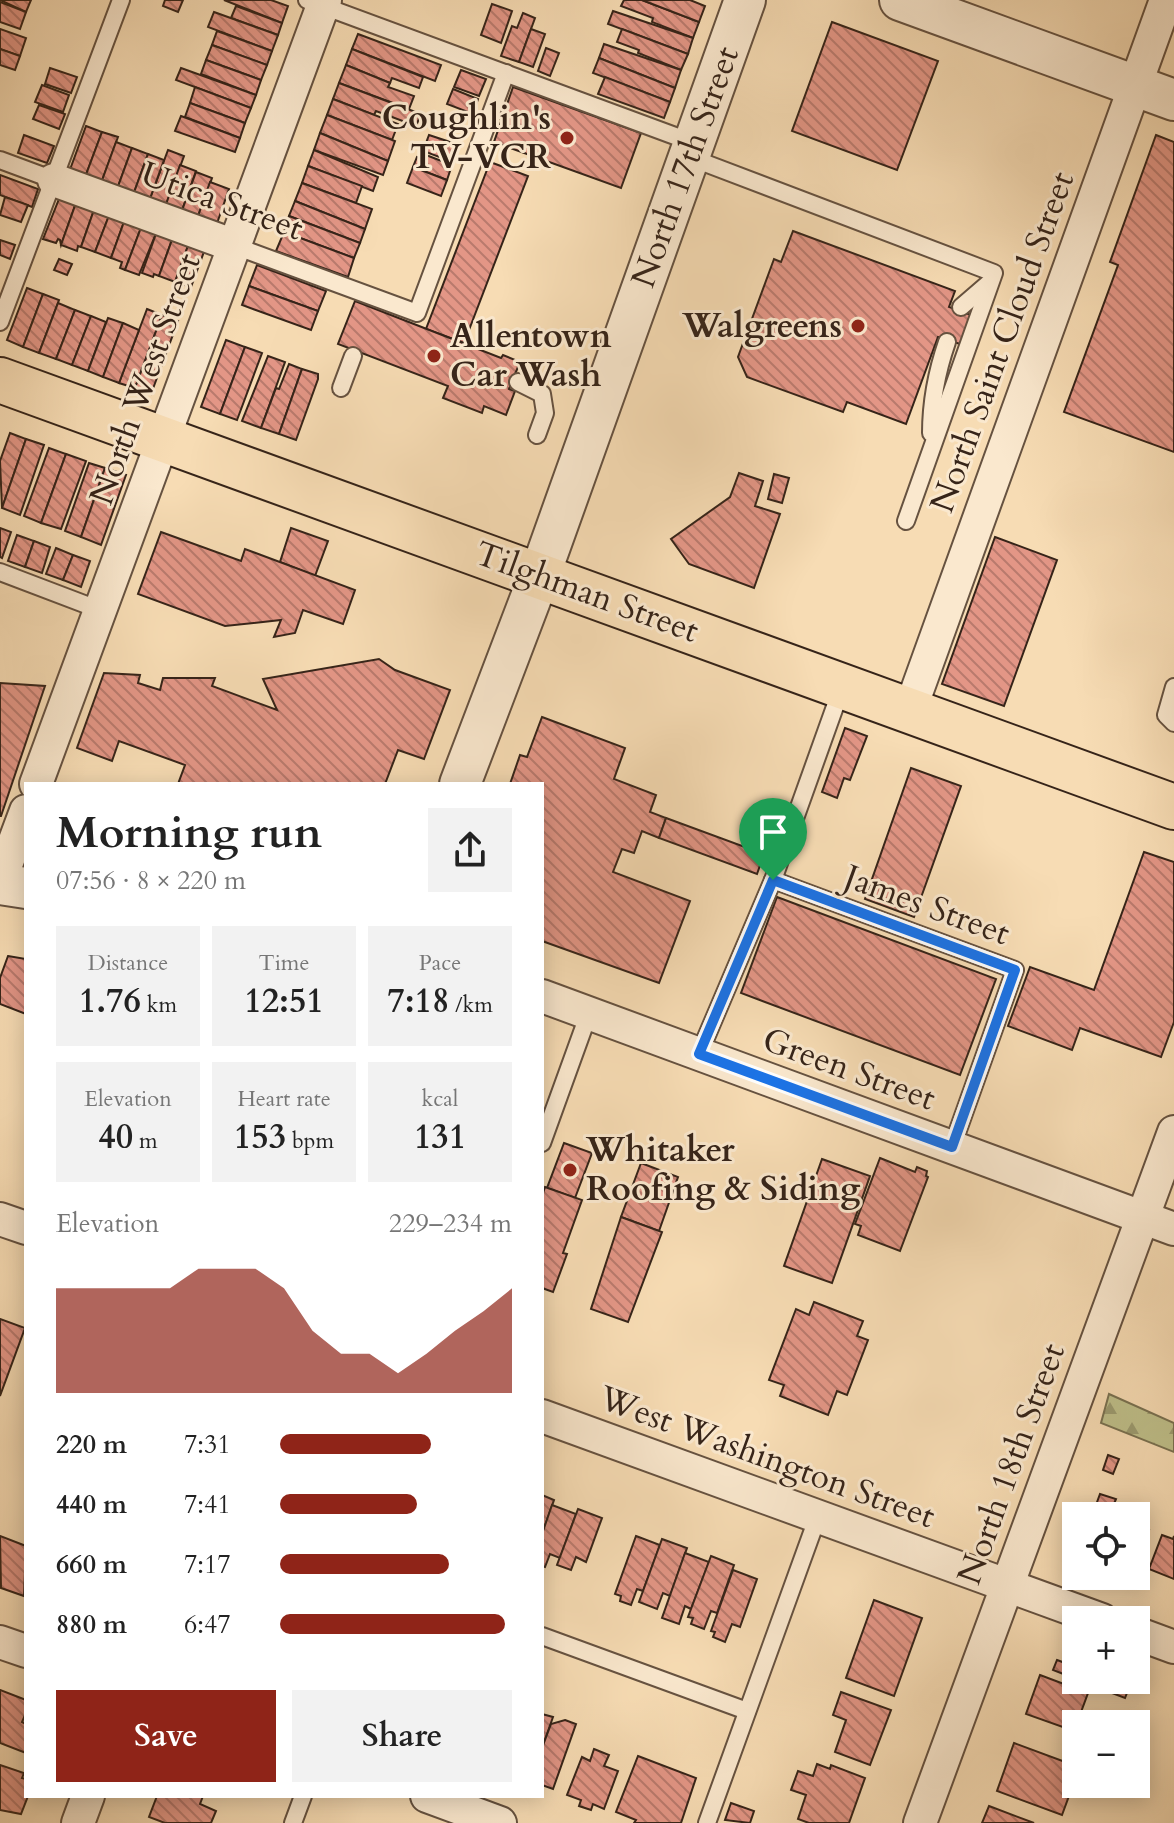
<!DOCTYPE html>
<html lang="en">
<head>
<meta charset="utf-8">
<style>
  body { margin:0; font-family:Cardo,serif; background:#f2f2f2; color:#222; height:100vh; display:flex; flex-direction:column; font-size:30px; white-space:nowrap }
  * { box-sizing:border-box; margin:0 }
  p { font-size:26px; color:#767676 }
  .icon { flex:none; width:44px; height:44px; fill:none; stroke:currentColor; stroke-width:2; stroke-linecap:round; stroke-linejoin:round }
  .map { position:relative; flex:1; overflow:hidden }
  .panel { position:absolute; left:24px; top:782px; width:520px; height:1016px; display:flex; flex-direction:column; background:#fff; border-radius:0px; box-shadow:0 4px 20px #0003 }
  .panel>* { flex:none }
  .fabs { position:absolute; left:1062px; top:1502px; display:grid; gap:16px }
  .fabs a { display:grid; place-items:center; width:88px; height:88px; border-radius:0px; background:#fff; box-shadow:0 4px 20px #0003; font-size:40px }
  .pin { position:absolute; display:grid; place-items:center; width:68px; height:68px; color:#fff; margin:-82px -34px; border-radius:50% 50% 50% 0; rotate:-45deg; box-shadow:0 0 8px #0007 }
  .pin .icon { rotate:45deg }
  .round { display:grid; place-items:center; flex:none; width:84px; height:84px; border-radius:0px; background:#f2f2f2 }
  .headline { display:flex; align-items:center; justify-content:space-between; height:136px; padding:0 32px }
  h1 { font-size:44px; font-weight:800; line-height:60px }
  .stats { display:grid; grid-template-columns:repeat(3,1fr); gap:12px; height:136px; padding:8px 32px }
  .stats div { display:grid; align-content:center; border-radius:0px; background:#f2f2f2; text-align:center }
  .stats b { font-size:34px; font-weight:800 }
  .stats small { font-size:22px; font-weight:400 }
  .stats p { font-size:22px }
  .chart { height:224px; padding:16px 32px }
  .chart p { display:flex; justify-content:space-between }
  .chart svg { width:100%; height:144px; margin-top:8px; fill:#8f2418; opacity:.7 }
  .action { display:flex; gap:16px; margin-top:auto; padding:16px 32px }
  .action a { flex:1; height:92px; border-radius:0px; background:#8f2418; color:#fff; font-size:32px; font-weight:800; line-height:92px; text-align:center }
  .action a+a { background:#f2f2f2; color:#222 }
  ul { padding:0 32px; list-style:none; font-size:26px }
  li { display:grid; grid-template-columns:128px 96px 1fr; align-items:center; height:60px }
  li i { height:20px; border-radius:10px; background:#8f2418 }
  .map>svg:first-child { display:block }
  .forest { fill:url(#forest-firs); stroke:#7a7252; stroke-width:2 }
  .building { fill:url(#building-back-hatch); stroke:#362419; stroke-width:2 }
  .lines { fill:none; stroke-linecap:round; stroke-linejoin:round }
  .service-casing { stroke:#665240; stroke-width:20 }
  .minor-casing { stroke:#665240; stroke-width:36 }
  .tertiary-casing { stroke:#665240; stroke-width:44 }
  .primary-casing { stroke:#362419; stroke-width:48 }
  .service { stroke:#fae8ce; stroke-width:16 }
  .minor { stroke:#fae8ce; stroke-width:32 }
  .tertiary { stroke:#fae8ce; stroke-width:40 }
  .primary { stroke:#f7dcb4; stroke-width:44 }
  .route-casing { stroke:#fff; stroke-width:16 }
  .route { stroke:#1a73e8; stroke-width:10 }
  .poi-dot { fill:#8f2418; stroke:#fae8ce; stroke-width:3 }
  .labels { text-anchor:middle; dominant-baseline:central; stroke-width:6; stroke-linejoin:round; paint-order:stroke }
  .poi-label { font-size:34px; font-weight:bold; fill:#362419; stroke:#fae8ce; text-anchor:end }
  .street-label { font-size:34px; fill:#362419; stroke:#fae8ce }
</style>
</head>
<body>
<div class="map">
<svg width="1174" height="1823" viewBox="0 0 1174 1823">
  <defs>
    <pattern id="forest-firs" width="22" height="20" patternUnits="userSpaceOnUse" patternTransform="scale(2)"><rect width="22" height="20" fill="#bfc08b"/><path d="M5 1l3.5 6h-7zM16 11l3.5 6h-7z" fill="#9c9c71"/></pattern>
    <pattern id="building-back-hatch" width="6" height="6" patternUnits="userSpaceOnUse" patternTransform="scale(2)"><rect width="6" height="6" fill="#e39686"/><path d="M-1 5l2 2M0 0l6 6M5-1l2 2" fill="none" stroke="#b97a6d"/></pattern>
  </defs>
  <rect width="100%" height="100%" fill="#f7dcb4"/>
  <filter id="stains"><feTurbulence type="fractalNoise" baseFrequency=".0025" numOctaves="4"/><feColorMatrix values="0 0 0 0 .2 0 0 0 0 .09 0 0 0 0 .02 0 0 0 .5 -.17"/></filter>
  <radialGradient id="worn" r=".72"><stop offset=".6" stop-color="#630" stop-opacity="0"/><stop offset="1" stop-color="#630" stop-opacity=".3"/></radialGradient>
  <polygon class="forest" points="1109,1394 1174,1423 1174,1452 1101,1423"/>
  <g class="building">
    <polygon points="0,0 31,0 26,12"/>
    <polygon points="165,0 183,0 178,12 163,6"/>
    <polygon points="224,0 271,0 288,6 282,23"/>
    <polygon points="624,0 642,0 699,22 693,38 652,22 653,18 621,6"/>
    <polygon points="642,0 690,0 705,6 699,22"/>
    <polygon points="0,2 26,12 20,29 0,22"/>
    <polygon points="492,4 512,11 501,43 481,35"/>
    <polygon points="236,6 282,23 278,35 231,18"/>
    <polygon points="613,11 693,38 688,54 608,24"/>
    <polygon points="214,12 278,35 272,51 208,27"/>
    <polygon points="523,13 535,18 519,62 501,56 512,26 517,28"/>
    <polygon points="832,22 938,61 897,170 792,131"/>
    <polygon points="0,29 26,38 20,56 0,49"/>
    <polygon points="531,29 545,34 533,67 519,62"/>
    <polygon points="622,29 688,54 681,70 638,53 639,50 617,42"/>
    <polygon points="217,31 272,51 267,65 212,45"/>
    <polygon points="358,34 441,65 435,81 352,49"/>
    <polygon points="604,44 681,70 675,88 599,58"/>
    <polygon points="212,45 267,65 261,80 206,60"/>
    <polygon points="546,48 559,53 550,76 538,71"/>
    <polygon points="0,49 20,56 15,70 0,65"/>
    <polygon points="352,49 423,77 419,88 392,78 390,83 346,65"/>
    <polygon points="599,58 675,88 670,102 593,73"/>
    <polygon points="206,60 261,80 256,95 201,74"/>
    <polygon points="346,65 390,83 388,87 414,96 409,109 339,83"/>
    <polygon points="50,68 77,77 71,93 45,84"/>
    <polygon points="181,68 256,95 251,108 176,80"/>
    <polygon points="461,70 486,79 479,96 454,87"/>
    <polygon points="605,77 670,102 664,118 598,94"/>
    <polygon points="339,83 421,114 416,126 376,111 374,115 333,99"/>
    <polygon points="42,85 69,95 63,112 35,102"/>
    <polygon points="195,87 251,108 245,123 190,103"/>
    <polygon points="513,87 641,133 621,188 494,142"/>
    <polygon points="453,89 478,99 473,114 447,104"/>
    <polygon points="333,99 398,124 392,140 327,115"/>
    <polygon points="190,103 245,123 240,138 185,117"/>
    <polygon points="39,105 65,114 59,129 33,119"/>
    <polygon points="327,115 395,141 388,161 320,133"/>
    <polygon points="181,116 240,138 235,152 175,131"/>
    <polygon points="86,126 102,132 84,180 68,175"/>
    <polygon points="102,132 118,137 100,186 84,180"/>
    <polygon points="320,133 388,161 383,175 314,150"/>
    <polygon points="24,135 54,146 47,163 18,153"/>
    <polygon points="429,135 459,145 453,162 423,151"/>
    <polygon points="1156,135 1174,142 1174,452 1064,412 1118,265 1110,262"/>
    <polygon points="116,142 132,148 116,192 100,186"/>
    <polygon points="132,148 148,154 132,198 116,192"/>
    <polygon points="168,150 184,156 164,210 148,204"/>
    <polygon points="314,150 378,177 373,191 308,166"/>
    <polygon points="148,154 164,160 148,204 132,198"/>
    <polygon points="426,155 452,165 447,180 413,167 417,157 424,159"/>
    <polygon points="490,162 528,176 464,343 426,329"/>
    <polygon points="180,165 196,171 180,216 164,210"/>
    <polygon points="308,166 362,186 356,203 302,183"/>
    <polygon points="413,167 447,180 441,196 407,183"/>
    <polygon points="196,172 212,178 196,222 180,216"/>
    <polygon points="0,175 38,189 32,207 0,195"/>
    <polygon points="210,182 229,189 215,229 196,222"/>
    <polygon points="302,183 372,209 365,229 295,201"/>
    <polygon points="61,194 77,200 61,245 60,240 58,239 56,243 43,239"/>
    <polygon points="5,197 28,205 21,222 0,215"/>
    <polygon points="77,200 95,207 81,247 78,246 77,251 61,245"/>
    <polygon points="295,201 365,229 360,243 289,216"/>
    <polygon points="95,207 110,213 95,252 81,247"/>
    <polygon points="110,213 125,219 111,258 95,252"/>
    <polygon points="289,216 360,243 354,258 284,232"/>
    <polygon points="125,219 142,225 125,270 120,268 122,262 111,258"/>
    <polygon points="142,225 157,231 139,275 125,270"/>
    <polygon points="157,231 173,237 159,276 154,274 153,277 142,273"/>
    <polygon points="793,231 955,291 949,307 971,315 960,344 938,337 906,424 847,402 843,412 747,377 738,357 774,259 781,262"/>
    <polygon points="284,232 354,258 348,277 276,251"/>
    <polygon points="173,237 189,243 175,282 159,276"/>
    <polygon points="0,240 15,245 10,259 0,255"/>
    <polygon points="189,243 205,249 191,287 175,282"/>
    <polygon points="59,259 72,264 67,275 54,270"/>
    <polygon points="257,265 326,291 318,311 249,286"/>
    <polygon points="249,286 318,311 311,330 242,305"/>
    <polygon points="27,288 43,294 23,347 7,340"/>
    <polygon points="43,294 59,300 39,353 23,347"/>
    <polygon points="355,301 501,358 503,355 520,362 509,389 515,391 506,415 484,406 482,413 443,398 448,386 338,344"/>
    <polygon points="58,303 75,310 56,359 39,353"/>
    <polygon points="147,309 162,315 135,388 119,383"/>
    <polygon points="75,310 91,316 72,365 56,359"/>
    <polygon points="162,315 178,321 151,394 135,388"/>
    <polygon points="91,316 106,322 88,371 72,365"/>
    <polygon points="108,318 123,323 103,377 88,371"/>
    <polygon points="123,323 139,330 119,383 103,377"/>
    <polygon points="226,340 245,347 220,414 201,407"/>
    <polygon points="245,347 262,353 237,420 220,414"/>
    <polygon points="268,356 285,362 261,428 242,421"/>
    <polygon points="289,364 302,369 279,434 261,428 276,388 279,389"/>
    <polygon points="302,369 318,374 318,379 296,440 279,434"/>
    <polygon points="10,433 26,439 2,508 0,461"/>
    <polygon points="26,439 44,445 20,515 2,508"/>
    <polygon points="49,448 66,454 41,523 24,516"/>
    <polygon points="66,454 86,461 61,529 41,523"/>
    <polygon points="89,463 105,468 81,537 65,531"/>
    <polygon points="105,468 126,475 101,545 81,537"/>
    <polygon points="739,473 763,481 755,506 780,514 754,588 689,564 671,539 730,497"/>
    <polygon points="774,474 789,478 782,503 768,499"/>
    <polygon points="0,528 11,532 2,558 0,557"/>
    <polygon points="291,528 328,541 315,576 280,562"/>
    <polygon points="161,532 241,561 245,549 355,590 343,624 303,610 295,633 274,637 281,620 225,626 138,594"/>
    <polygon points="17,535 34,541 25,567 8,561"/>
    <polygon points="995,537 1057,560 1004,706 942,684"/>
    <polygon points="34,541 50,547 42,573 25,567"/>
    <polygon points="56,548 73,555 63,580 46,574"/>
    <polygon points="73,555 90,561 81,587 63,580"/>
    <polygon points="379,659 395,670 450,690 424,759 398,750 385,784 178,784 185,765 119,741 112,761 77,748 104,673 140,675 138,683 160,690 163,678 215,678 212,686 277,710 263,679"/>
    <polygon points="0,683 45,686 1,816 0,816"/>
    <polygon points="542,717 625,748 614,779 656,795 650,812 666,818 659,838 642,831 634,853 622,849 613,872 690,901 659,983 542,941 542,784 510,784 520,755 527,757"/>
    <polygon points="845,728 867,736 850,780 844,778 837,798 822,792"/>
    <polygon points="911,768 961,786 914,917 865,899"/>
    <polygon points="666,818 764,854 757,874 659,838"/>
    <polygon points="1144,852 1174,862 1174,1022 1161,1057 1080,1028 1072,1050 1008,1026 1030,967 1094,990"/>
    <polygon points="777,897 996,979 960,1075 741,993"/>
    <polygon points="8,956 26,959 26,1014 0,1004 0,978"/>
    <polygon points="564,1143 592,1153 575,1198 547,1188"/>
    <polygon points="880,1158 915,1172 917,1167 927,1171 926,1176 928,1177 900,1251 858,1235 861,1226 855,1224"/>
    <polygon points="822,1159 870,1176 832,1283 784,1266"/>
    <polygon points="641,1163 678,1177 659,1231 621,1217"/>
    <polygon points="545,1187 582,1200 563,1253 567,1254 553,1292 542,1288 542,1196"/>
    <polygon points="621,1217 662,1232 628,1322 591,1309"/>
    <polygon points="814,1302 863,1321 857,1336 868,1340 847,1395 837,1391 828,1415 780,1396 784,1385 769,1380 796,1309 809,1315"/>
    <polygon points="0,1319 25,1328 0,1396"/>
    <polygon points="1108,1455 1119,1459 1113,1474 1103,1470"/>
    <polygon points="1100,1494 1116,1499 1113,1506 1124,1510 1122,1516 1092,1516"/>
    <polygon points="542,1495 554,1500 542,1534"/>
    <polygon points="552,1505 576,1514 560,1558 550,1554 545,1567 542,1566 542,1534"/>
    <polygon points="578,1509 602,1518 586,1562 576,1557 571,1570 557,1565"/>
    <polygon points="1136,1525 1149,1530 1136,1563"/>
    <polygon points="1162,1535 1173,1539 1174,1536 1174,1579 1149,1569"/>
    <polygon points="0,1536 26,1546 24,1596 1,1588"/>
    <polygon points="636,1536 660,1545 643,1591 637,1589 631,1605 620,1601 621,1596 615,1594"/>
    <polygon points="662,1539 687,1548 670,1596 663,1593 657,1609 639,1602"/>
    <polygon points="685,1553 709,1562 691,1609 685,1606 679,1624 662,1618"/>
    <polygon points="711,1556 734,1565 717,1613 711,1611 704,1629 691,1624 693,1618 688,1617"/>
    <polygon points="733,1570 757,1579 740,1627 732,1624 725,1642 713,1637 715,1632 711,1631"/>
    <polygon points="874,1600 922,1618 894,1696 846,1678"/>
    <polygon points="1057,1660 1076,1667 1076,1679 1053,1670"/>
    <polygon points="1040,1675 1088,1693 1074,1731 1026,1714"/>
    <polygon points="1078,1680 1132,1680 1125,1698"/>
    <polygon points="0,1690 26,1700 26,1713 22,1722 26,1724 26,1753 0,1743"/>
    <polygon points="841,1692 891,1710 870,1765 835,1752 846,1720 833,1715"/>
    <polygon points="542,1714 553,1717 542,1748"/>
    <polygon points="565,1720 576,1724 553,1789 542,1785 542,1748 551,1724"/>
    <polygon points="1014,1743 1076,1766 1076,1777 1062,1815 997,1791"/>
    <polygon points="594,1749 609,1755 604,1766 618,1771 604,1809 593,1804 591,1810 579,1806 581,1800 567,1795 582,1757 590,1761"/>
    <polygon points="638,1756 696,1778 681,1823 634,1823 636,1820 616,1812"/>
    <polygon points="817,1764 830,1769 831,1765 865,1778 849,1823 809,1823 798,1819 806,1795 791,1790 798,1771 813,1776"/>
    <polygon points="0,1765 24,1773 22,1778 26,1779 28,1796 21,1814 0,1810"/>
    <polygon points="157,1796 203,1796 200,1804 216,1811 211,1823 165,1823 149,1817"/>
    <polygon points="731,1803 754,1811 750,1823 725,1820"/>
    <polygon points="989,1806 1034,1823 982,1823"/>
  </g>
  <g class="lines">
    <g class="service-casing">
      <g id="service">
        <polyline points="307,0 694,143"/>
        <polyline points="689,157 994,273 906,521"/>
        <polyline points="0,160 54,180"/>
        <polyline points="235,246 417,313 506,73"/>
        <polyline points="961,307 990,282"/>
        <polyline points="0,322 121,0"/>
        <polyline points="518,382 542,394 545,413 537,435"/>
        <polyline points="341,388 353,356"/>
        <path d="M931 433C931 402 937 371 947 342"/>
        <polyline points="0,572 100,610"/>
        <polyline points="1174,687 1166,715 1174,723"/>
        <polyline points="773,880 1015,970 952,1147"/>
        <polyline points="699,1054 773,880 842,687"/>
        <polyline points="542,1143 589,1013"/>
        <polyline points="542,1636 747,1711"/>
        <polyline points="293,1823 303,1796"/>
        <polyline points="707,1823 818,1516"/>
      </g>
    </g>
    <g class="minor-casing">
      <g id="minor">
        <polyline points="54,180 235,246"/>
        <polyline points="910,710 1166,0"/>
        <polyline points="36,784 325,0"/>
        <polyline points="0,881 26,811"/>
        <polyline points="542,996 1174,1229"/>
        <polyline points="0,1219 26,1228"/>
        <polyline points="542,1416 1102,1620"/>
        <polyline points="1136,1633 1174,1647"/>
        <polyline points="0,1642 26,1651"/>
        <polyline points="427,1796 500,1823"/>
        <polyline points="78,1823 88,1796"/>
        <polyline points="920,1823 1174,1132"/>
      </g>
    </g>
    <g class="tertiary-casing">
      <g id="tertiary">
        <polyline points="900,0 1174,100"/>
        <polyline points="460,784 540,574 745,0"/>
        <polyline points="0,884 26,888"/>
      </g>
    </g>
    <g class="primary-casing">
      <polyline id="primary" points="0,380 1174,807"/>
    </g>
    <use href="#service" class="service"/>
    <use href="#minor" class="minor"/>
    <use href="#tertiary" class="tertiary"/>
    <use href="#primary" class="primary"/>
  </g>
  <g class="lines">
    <g class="route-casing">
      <polygon id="route" points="773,880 1015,970 952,1147 699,1054"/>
    </g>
    <use href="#route" class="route"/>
  </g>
  <g class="poi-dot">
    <circle cx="567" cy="138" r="8"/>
    <circle cx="858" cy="326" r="8"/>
    <circle cx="434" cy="356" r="8"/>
    <circle cx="570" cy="1170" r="8"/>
  </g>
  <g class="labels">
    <g class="poi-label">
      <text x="551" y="118">Coughlin's<tspan x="551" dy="39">TV-VCR</tspan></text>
      <text x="842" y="326">Walgreens</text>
      <text x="450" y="336" text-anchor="start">Allentown<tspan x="450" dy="39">Car Wash</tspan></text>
      <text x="586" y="1150" text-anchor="start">Whitaker<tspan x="586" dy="39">Roofing &amp; Siding</tspan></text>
    </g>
    <g class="street-label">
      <text transform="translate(685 167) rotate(-70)">North 17th Street</text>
      <text transform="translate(222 201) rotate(20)">Utica Street</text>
      <text transform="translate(1002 342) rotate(-70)">North Saint Cloud Street</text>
      <text transform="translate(145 379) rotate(-70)">North West Street</text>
      <text transform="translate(587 592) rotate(20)">Tilghman Street</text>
      <text transform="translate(927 905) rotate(20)">James Street</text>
      <text transform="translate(849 1069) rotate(20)">Green Street</text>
      <text transform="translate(767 1457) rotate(20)">West Washington Street</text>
      <text transform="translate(1011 1464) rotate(-70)">North 18th Street</text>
    </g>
  </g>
  <rect width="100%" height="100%" filter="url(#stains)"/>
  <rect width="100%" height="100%" fill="url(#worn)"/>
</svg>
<div class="fabs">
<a><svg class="icon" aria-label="locate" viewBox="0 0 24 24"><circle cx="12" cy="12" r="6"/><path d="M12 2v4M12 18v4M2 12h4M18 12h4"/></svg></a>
<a>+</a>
<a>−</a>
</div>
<div class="pin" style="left:773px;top:880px;background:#1e9e55"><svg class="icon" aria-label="arrive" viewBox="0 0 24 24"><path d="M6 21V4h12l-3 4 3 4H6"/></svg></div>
<section class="panel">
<div class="headline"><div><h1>Morning run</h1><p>07:56 · 8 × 220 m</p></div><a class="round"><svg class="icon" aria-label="share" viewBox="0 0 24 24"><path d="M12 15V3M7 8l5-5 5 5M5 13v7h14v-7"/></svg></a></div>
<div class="stats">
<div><p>Distance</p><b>1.76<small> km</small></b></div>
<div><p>Time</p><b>12:51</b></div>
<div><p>Pace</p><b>7:18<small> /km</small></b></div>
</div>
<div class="stats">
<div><p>Elevation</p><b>40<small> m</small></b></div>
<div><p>Heart rate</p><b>153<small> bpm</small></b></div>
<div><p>kcal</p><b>131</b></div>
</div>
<div class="chart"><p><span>Elevation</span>229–234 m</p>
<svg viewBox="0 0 160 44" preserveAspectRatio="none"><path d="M0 44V12L10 12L20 12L30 12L40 12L50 6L60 6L70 6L80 12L90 25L100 32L110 32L120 38L130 32L140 25L150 19L160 12V44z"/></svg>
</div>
<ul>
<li><b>220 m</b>7:31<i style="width:65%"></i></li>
<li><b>440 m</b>7:41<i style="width:59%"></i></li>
<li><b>660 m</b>7:17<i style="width:73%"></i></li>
<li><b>880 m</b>6:47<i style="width:97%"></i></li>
</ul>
<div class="action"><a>Save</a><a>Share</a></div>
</section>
</div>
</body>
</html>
